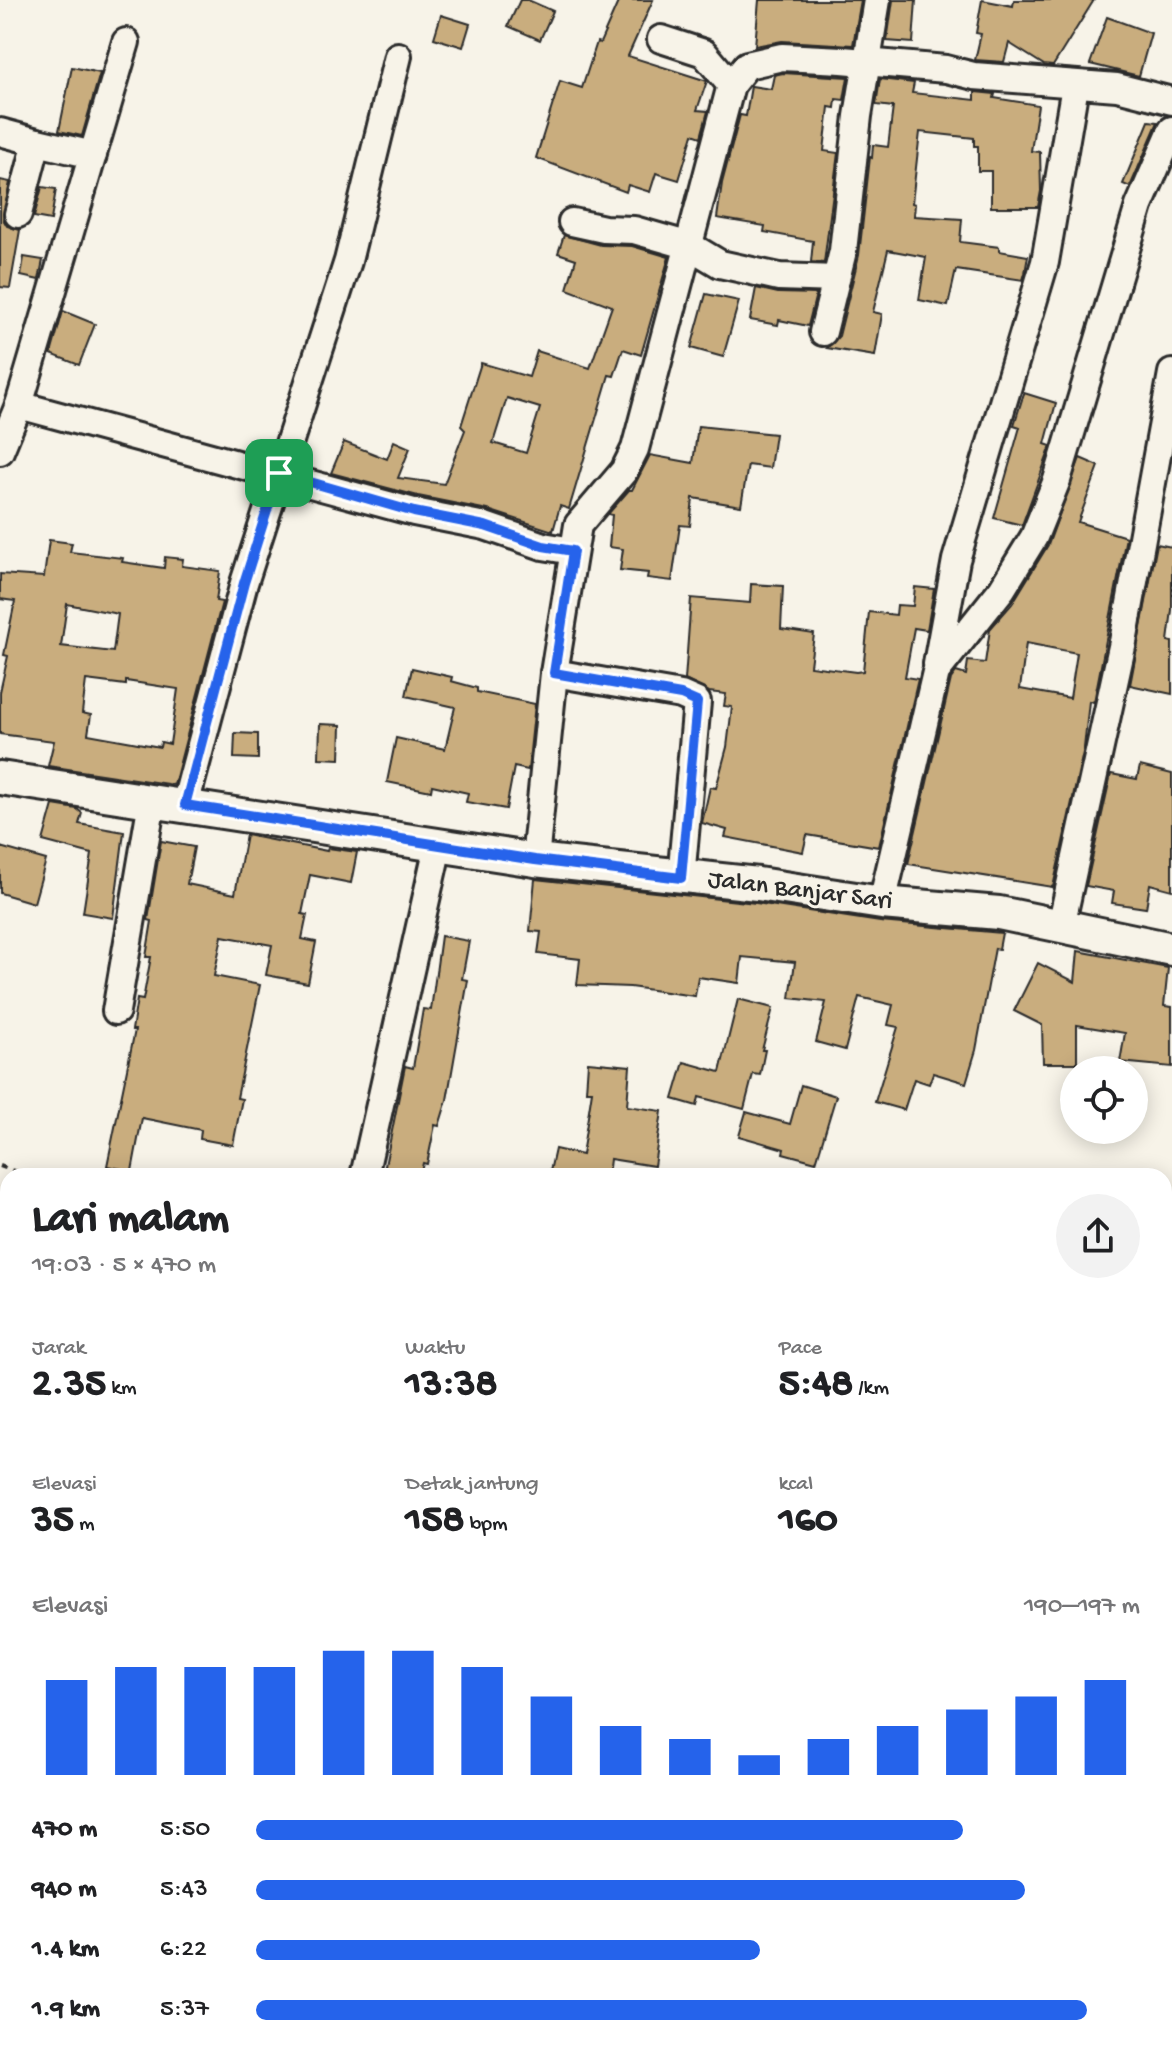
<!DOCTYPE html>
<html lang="id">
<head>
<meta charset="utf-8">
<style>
  body { margin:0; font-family:"Gochi Hand",sans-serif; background:#f2f2f2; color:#202124; height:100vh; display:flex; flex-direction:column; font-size:30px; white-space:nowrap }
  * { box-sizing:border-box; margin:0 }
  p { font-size:26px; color:#757577 }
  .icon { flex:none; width:44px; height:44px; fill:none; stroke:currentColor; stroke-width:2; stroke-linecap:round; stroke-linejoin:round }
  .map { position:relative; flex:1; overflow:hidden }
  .drawer { position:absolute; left:0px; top:1168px; width:1172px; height:890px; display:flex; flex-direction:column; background:#fff; border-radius:24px 24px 0 0; box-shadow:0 4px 20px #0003 }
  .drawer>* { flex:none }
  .tools { position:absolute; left:1060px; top:1056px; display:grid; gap:16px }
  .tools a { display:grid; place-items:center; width:88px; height:88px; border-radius:50%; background:#fff; box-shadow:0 4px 20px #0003; font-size:40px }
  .pin { position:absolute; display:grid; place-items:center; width:68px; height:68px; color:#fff; margin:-34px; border-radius:16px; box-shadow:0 4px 12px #0006 }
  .round { display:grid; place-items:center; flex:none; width:84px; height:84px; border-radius:42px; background:#f2f2f2 }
  .head { display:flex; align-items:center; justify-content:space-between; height:136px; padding:0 32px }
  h1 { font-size:44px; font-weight:700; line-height:60px }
  .stats { display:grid; grid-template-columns:repeat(3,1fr); gap:12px; height:136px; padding:8px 32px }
  .stats div { display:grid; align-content:center }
  .stats b { font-size:40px; font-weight:700 }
  .stats small { font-size:22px; font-weight:400 }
  .stats p { font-size:22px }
  .chart { height:224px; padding:16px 32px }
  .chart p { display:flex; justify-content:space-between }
  .chart svg { width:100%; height:144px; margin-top:8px; stroke:#2563eb; stroke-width:6 }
  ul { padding:0 32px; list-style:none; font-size:26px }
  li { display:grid; grid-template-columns:128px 96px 1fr; align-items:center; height:60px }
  li i { height:20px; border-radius:10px; background:#2563eb }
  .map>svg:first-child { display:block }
  .building { fill:#c9ad7e; stroke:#2b2b2b; stroke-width:2; fill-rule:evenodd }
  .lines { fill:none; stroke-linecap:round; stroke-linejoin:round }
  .minor-casing { stroke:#2b2b2b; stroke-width:32 }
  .tertiary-casing { stroke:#2b2b2b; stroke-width:38 }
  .path { stroke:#2b2b2b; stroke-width:4; stroke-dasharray:6 6; stroke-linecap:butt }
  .minor { stroke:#f7f3e8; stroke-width:26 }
  .tertiary { stroke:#f7f3e8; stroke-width:32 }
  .route-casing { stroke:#fff; stroke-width:16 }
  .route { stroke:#2563eb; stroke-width:10 }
  .labels { text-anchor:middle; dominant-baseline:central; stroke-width:6; stroke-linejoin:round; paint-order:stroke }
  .street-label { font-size:26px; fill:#2b2b2b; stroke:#f7f3e8 }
</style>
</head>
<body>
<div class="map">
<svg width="1172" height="2057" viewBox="0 0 1172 2057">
  <rect width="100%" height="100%" fill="#f7f3e8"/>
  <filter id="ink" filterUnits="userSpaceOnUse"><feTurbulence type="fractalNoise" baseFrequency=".0125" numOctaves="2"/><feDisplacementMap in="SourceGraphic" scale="16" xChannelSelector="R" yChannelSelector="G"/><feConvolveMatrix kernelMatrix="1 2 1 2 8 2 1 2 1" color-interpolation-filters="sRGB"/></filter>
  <g filter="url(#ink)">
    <g class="building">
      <polygon points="520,0 528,0 553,11 540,40 508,26"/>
      <polygon points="619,0 653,0 628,56 707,81 697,110 708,111 701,137 693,134 679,180 656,173 650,192 628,185 626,192 536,158 560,81 582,88 597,42 600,43"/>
      <polygon points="759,0 861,0 853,45 782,41 755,46"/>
      <polygon points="893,0 916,0 913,43 887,41"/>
      <polygon points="982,0 1013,6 1014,0 1094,0 1053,66 1044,65 1009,43 1004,62 975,60 981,34 976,33"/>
      <polygon points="441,15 470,24 463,47 434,38"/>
      <polygon points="1107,17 1151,33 1139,76 1090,64"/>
      <polygon points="72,67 100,73 82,136 59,131"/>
      <polygon points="783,73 848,77 844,100 836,99 835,108 829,107 824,151 838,153 824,263 811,262 813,241 764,232 765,226 717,218 722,183 740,115 746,116 751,86 771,89 774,75"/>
      <polygon points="880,79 914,83 912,93 975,100 975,92 995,94 994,98 1038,105 1031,151 1040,152 1041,191 1038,207 991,207 991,171 978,171 978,146 974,146 974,138 920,132 912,203 915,204 914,216 962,219 960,242 999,247 999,251 1028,256 1025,273 1023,280 956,270 948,306 919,300 926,257 888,250 873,312 882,314 875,356 827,348 839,336 859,255 870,157 872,158 873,145 888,147 893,107 876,105"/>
      <polygon points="1149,121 1158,122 1130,187 1123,184"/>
      <polygon points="0,180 10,182 3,219 7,226 20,230 10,288 0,287"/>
      <polygon points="42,187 56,189 51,220 34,217"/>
      <path d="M564 235 601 245 632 246 669 257 641 355 623 349 614 376 609 375 569 509 560 506 553 531 488 510 418 496 331 473 344 442 387 459 394 441 410 448 398 478 444 484 465 430 461 426 481 363 529 377 537 351 590 368 612 306 567 289 576 259 558 253ZM507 398 540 408 526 453 493 443Z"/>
      <polygon points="24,257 43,260 39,280 21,276"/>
      <polygon points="756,288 778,293 816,294 808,326 779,320 778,325 750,320"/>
      <polygon points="706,294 739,301 723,357 691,348"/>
      <polygon points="63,311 95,324 79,365 51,354"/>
      <polygon points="1024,393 1056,403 1045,444 1051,446 1022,525 994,518 1020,427 1014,425"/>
      <polygon points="698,426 775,434 770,468 748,465 741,506 693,498 690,526 680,525 672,581 647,578 648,573 620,570 623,549 609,547 612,515 608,514 629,490 632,490 650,455 693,463"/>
      <path d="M1080 458 1099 466 1078 522 1126 537 1094 702 1089 701 1084 748 1053 887 908 864 951 679 956 672 966 675 968 661 985 663 990 629 1012 604 1048 545ZM1026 643 1077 653 1070 698 1020 689Z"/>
      <path d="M49 540 72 543 70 552 123 558 122 562 164 568 165 557 183 559 182 566 220 571 216 601 222 602 174 785 48 766 54 741 0 734V692L8 656 4 655 15 601 0 599V574L44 577ZM67 604 118 614 113 652 61 646ZM86 680 126 685V681L178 689 170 744 161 742 160 747 88 734 91 715 82 713Z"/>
      <polygon points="1157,544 1172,547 1172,610 1168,641 1172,642 1172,694 1130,685"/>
      <polygon points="751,584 783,586 781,629 814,634 810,666 856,672 863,671 869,612 896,615 897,605 913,606 915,587 934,589 927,630 914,628 905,677 918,679 879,847 807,835 803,852 725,837 727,830 702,823 710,787 716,788 727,747 732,707 724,706 726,694 709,692 685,680 691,598 750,603"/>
      <polygon points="412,668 452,677 451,681 477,688 477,692 535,704 528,770 514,767 506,809 466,802 468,793 432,785 431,791 387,782 396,738 445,749 455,707 406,696"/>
      <polygon points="320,724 341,725 340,759 319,758"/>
      <polygon points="235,733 258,734 258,759 234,758"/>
      <polygon points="1140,766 1172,774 1172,890 1150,884 1146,908 1112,903 1114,891 1086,886 1111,774 1137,779"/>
      <polygon points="53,805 77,809 82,813 79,824 124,832 113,918 83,913 92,854 43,841"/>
      <polygon points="246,835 327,851 328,848 357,852 351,883 310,875 302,914 307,915 302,939 316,942 308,983 266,975 272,945 222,936 214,976 260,985 237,1098 242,1099 233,1145 200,1139 201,1130 142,1118 132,1171 107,1166 135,1030 132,1030 137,999 143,1000 151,957 146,957 152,921 148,920 161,841 194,847 187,884 235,894"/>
      <polygon points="0,847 46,860 34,903 0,893"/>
      <polygon points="535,879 756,903 880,922 1002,933 999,949 995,948 976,1050 966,1083 933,1073 929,1084 914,1079 904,1110 875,1102 898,1027 888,1025 893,1005 859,997 845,1050 816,1042 826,1002 790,998 795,962 742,957 739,983 698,977 695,996 630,987 577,985 580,959 538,954 541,932 530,931"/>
      <polygon points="441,936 469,941 462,979 468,980 447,1100 439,1126 435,1125 427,1164 423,1163 420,1176 383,1176 405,1066 413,1068 423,1009 431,1010"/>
      <polygon points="1078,951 1168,968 1164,1006 1172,1007 1172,1067 1120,1062 1125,1033 1077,1025 1077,1063 1043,1063 1042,1025 1014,1011 1038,963 1075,982"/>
      <polygon points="738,999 773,1008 762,1050 765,1050 760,1075 753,1074 744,1109 699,1097 697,1106 673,1099 684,1062 720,1072"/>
      <polygon points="588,1062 630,1066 627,1106 662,1111 654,1166 610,1159 608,1176 549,1176 555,1149 582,1155 592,1091 586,1091"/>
      <polygon points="801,1085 836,1096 816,1162 783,1153 784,1149 739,1136 746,1112 790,1124"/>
    </g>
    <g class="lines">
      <g class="minor-casing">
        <g id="minor">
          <polyline points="661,39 704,53 731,85"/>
          <polyline points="0,132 37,142 18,214"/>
          <polyline points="37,142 93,155"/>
          <polyline points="572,222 604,229 634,230 690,246 720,264 779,277 836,279"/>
          <polyline points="823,332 843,251 858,116 877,0"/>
          <polyline points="19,405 414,512 485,526 543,546 573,551"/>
          <polyline points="0,451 19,405 126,42"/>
          <polyline points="937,664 956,560 1045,262 1075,86"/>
          <polyline points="554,673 681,695 697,702 681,878"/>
          <polyline points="185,805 244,583 348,261 398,56"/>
          <polyline points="535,860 554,673 578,525 624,471 635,449 731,85 747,65 782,57 842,60 946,69 974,76 1117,87 1172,101"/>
          <polyline points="882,903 936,672 1002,589 1034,537 1057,480 1139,206 1172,130"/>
          <polyline points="1061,926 1123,642 1172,373"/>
          <polyline points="116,1011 152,801"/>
          <polyline points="364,1176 438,846"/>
          <polyline points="0,1483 8,1484"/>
          <polyline points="1164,1881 1172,1882"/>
          <polyline points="0,1962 8,1962"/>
          <polyline points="1164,1976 1172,1978"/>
          <polyline points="619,2050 667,2057"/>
          <polyline points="578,2057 579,2050"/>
          <polyline points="715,2057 717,2050"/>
          <polyline points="799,2057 801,2050"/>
          <polyline points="904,2057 905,2050"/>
          <polyline points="1003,2057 1005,2050"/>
          <polyline points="1090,2057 1091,2050"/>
        </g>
      </g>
      <g class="tertiary-casing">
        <polyline id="tertiary" points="0,778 535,860 758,884 882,903 999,913 1172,949"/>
      </g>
      <g class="path">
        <polyline points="0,1166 28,1176"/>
        <polyline points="1164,1552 1172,1543"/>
      </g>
      <use href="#minor" class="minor"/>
      <use href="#tertiary" class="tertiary"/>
    </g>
  </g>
  <g class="lines" filter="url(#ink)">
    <g class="route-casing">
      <polygon id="route" points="279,473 414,512 485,526 543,546 573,551 554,673 681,695 697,702 681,878 535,860 185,805 244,583"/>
    </g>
    <use href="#route" class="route"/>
  </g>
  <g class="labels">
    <g class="street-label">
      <text transform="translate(800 892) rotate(7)">Jalan Banjar Sari</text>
    </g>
  </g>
</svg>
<div class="tools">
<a><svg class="icon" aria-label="locate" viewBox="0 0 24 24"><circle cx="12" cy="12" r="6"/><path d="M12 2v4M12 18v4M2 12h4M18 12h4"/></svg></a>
</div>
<div class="pin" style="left:279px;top:473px;background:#1e9e55"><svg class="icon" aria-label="arrive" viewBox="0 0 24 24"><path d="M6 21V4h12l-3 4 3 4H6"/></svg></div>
<section class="drawer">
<div class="head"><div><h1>Lari malam</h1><p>19:03 · 5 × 470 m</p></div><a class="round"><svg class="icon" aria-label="share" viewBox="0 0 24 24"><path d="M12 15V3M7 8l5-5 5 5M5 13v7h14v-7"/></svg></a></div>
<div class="stats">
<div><p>Jarak</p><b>2.35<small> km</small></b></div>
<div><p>Waktu</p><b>13:38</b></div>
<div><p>Pace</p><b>5:48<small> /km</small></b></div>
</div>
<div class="stats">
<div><p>Elevasi</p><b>35<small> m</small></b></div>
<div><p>Detak jantung</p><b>158<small> bpm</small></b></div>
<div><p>kcal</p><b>160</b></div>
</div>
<div class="chart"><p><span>Elevasi</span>190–197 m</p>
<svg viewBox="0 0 160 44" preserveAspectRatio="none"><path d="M5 44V15M15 44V11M25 44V11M35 44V11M45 44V6M55 44V6M65 44V11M75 44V20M85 44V29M95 44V33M105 44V38M115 44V33M125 44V29M135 44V24M145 44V20M155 44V15"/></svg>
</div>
<ul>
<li><b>470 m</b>5:50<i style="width:80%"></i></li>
<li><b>940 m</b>5:43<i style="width:87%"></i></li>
<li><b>1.4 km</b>6:22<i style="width:57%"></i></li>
<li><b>1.9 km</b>5:37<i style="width:94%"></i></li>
</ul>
</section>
</div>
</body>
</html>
